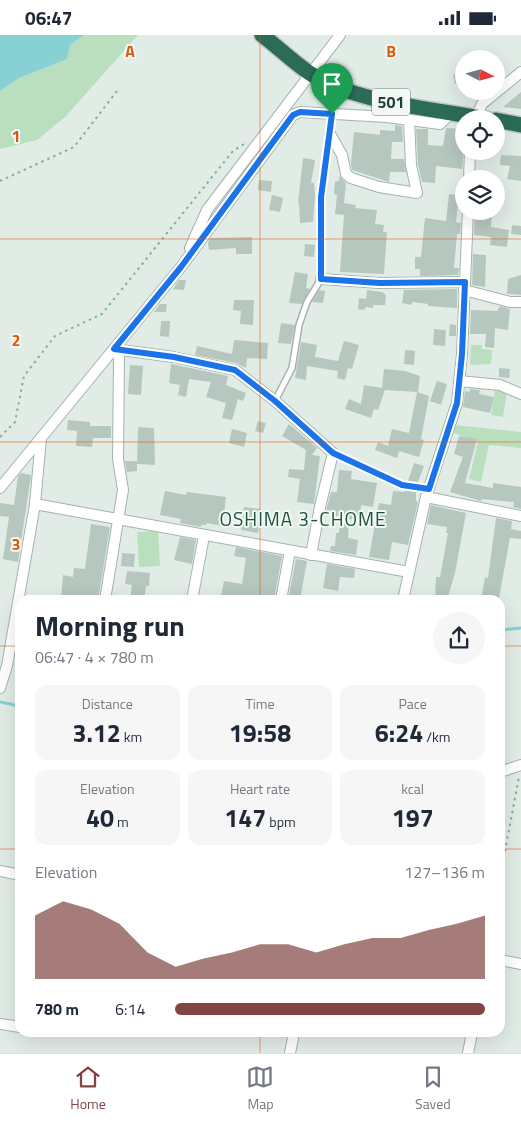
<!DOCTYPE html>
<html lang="en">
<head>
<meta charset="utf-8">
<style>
  body { margin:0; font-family:"Titillium Web",sans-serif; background:#f6f6f7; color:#1f2937; height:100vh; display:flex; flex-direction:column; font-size:19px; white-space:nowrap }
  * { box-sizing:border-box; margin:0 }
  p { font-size:16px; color:#747a83 }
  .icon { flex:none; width:28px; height:28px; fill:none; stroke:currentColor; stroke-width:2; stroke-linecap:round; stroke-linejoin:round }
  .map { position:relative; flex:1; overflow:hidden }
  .details { position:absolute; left:15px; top:560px; width:490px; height:442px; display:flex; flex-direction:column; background:#fff; border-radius:15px; box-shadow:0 5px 20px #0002 }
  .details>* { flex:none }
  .needle { width:32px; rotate:96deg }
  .tools { position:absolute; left:455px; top:15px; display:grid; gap:10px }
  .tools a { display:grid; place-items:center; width:50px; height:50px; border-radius:50%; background:#fff; box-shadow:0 5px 20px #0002; font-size:25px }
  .pin { position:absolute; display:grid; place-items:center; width:42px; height:42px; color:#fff; margin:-51px -21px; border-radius:50% 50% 50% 0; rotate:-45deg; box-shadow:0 0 5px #0007 }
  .pin .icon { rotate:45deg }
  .round { display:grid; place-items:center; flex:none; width:52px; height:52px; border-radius:26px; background:#f6f6f7 }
  .summary { display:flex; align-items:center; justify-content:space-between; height:85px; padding:0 20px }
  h1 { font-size:28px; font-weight:700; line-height:38px }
  .stats { display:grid; grid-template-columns:repeat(3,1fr); gap:8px; height:85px; padding:5px 20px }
  .stats div { display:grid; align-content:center; border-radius:12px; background:#f6f6f7; text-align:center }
  .stats b { font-size:25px; font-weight:700 }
  .stats small { font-size:14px; font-weight:400 }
  .stats p { font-size:14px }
  .chart { height:140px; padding:10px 20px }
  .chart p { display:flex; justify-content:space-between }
  .chart svg { width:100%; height:90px; margin-top:5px; fill:#814644; opacity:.7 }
  ul { padding:0 20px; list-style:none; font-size:16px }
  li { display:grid; grid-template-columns:80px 60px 1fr; align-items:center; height:38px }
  li i { height:12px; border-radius:6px; background:#814644 }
  .status { display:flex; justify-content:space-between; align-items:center; height:35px; padding:0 25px; background:#fff; direction:ltr }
  .status svg { height:14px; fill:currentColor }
  .menu { display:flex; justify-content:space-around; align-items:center; height:70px; border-top:1px solid #e0e1e3; background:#fff; font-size:14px; color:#747a83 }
  .menu a { display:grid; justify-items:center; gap:2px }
  .menu .selected { color:#814644 }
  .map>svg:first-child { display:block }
  .green { fill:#b9dfbf }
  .water { fill:#87d1d4 }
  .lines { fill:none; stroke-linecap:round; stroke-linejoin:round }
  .stream { stroke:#87d1d4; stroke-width:3 }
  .building { fill:#b6c7bf }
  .lane-casing { stroke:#a4b4ad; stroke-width:8 }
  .street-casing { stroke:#a4b4ad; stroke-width:12 }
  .highway-casing { stroke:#c1c9c6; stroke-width:18 }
  .path { stroke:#80b19c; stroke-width:2; stroke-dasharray:2.5 4; stroke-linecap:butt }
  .lane { stroke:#fff; stroke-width:5 }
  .street { stroke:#fff; stroke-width:10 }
  .highway { stroke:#2b6b57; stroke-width:15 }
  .route-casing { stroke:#fff; stroke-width:10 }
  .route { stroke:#1a73e8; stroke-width:6 }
  .grid { fill:none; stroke:#de580e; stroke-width:1; stroke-opacity:0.55 }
  .labels { text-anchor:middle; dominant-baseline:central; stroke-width:4; stroke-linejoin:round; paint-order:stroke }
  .shield { fill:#f2f9f4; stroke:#60766d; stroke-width:1 }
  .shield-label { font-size:16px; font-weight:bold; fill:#213e33 }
  .neighbourhood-label { font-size:19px; letter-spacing:1px; fill:#1c513e; stroke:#f2f9f4 }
  .grid-label { font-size:16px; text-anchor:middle; font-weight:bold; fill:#de580e; stroke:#f2f9f4; stroke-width:4; stroke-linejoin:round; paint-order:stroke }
</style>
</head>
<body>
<div class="status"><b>06:47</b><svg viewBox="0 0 49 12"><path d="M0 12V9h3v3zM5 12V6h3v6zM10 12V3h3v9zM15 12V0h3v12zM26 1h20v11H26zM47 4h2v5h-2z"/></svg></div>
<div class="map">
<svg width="521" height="1018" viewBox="0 0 521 1018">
  <rect width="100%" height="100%" fill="#e1ece6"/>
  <g class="green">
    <polygon points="84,0 138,0 65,82 37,105 0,114 0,56 19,43 66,24 70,10"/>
    <polygon points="471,310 482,310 482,314 492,315 491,329 470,330"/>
    <polygon points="495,355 507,357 503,382 491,380"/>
    <polygon points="454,390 521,397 521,413 489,410 481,447 469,444 478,407 452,397"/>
    <polygon points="158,496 160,531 139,532 137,497"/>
  </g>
  <polygon class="water" points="0,0 84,0 70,10 67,24 19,43 0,56"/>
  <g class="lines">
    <g class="stream">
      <polyline points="500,595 521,593"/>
      <polyline points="0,667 20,671"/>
    </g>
  </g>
  <g class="building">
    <polygon points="464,33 464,46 455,49 453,40"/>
    <polygon points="521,57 521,74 503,72"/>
    <polygon points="395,90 402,91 403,107 392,107 391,124 404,124 406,137 390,137 389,147 352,135 351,128 354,97 380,100 380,95 395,96"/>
    <polygon points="446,93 462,94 460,113 464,114 462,134 436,131 435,148 422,147 418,129 416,94 428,94 428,110 443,111"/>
    <polygon points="501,120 521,121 521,146 507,144 510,131 500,130"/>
    <polygon points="303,123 315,125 311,148 314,148 315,161 313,187 300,188 299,168 298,168"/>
    <polygon points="339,141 346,148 344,168 356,170 355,173 377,175 375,189 384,190 383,197 387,197 384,239 340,237 344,180 335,179 337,160 334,159 335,146 339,146"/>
    <polygon points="259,145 272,146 271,157 258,155"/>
    <polygon points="449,159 459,160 456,187 461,188 460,199 457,199 454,233 459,233 458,240 420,241 420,234 415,234 415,222 421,222 425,183 446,186"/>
    <polygon points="272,160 283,163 280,177 269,175"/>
    <polygon points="475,176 492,176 491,192 509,195 507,212 490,210 491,202 474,200"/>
    <polygon points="512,190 521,191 521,200 511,199"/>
    <polygon points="252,202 252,219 236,219 236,213 209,215 208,207 211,203"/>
    <polygon points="305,209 315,210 314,222 304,221"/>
    <polygon points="473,219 486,220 485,252 472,250"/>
    <polygon points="295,237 308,239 306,253 310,254 302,269 289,268"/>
    <polygon points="521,240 521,260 507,259 508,244"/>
    <polygon points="179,245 186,245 184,255 173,254"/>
    <polygon points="457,254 457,273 428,271 428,269 413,267 411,270 402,268 404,255"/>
    <polygon points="319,255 325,256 323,268 312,267"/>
    <polygon points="367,255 382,257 386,260 385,270 373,270 373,273 366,272 364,275 358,274 359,263 366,264"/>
    <polygon points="234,265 254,265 253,290 240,289 241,276 233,275"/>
    <polygon points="160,269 167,269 166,277 154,277"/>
    <polygon points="500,271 510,274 508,295 495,293 494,313 485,312 486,299 470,299 471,275 497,276"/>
    <polygon points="161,286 170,286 169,302 160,301"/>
    <polygon points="281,288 295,290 291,309 278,308"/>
    <polygon points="450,289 456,290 456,301 449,301"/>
    <polygon points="434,294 446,295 445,311 433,310"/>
    <polygon points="234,305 268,308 267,324 247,323 246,333 236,328 195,320 197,311 232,319"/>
    <polygon points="344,306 359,310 352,334 348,333 345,345 337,343 338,336 307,331 306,345 295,343 301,307 317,310 315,322 338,326"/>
    <polygon points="405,315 415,316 414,330 404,329"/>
    <polygon points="171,329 228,341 226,350 246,358 243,366 238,364 232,385 222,383 226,368 206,362 211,347 189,344 186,362 178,360 180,350 169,348"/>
    <polygon points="130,330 143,331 141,360 128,359"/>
    <polygon points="499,333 510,334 509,343 499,342"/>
    <polygon points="384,334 405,336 420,341 418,357 385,355 378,375 374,374 371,383 345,374 349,364 361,369 364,350 382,353"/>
    <polygon points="437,346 447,349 441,370 430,366"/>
    <polygon points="470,354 480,355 479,359 494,362 490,378 463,372 465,356 469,357"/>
    <polygon points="417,357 429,361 421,404 424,405 419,422 399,416 397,423 375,415 378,407 388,411 392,394 409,398"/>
    <polygon points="68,385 90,387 90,391 111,391 111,403 93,403 92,412 76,411 77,396 67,395"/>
    <polygon points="258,386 266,388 263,398 255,396"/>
    <polygon points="289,389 317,413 312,420 320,421 314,469 297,467 300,444 288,442 289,434 304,435 306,415 282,401"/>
    <polygon points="138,392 154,393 155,430 137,429"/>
    <polygon points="232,394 247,398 244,412 229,408"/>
    <polygon points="459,401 477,404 465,448 493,453 493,448 521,452 521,474 513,472 514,467 482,464 481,466 450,457 463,422 454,419"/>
    <polygon points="125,426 137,426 137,436 127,437"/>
    <polygon points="414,428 424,431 418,447 408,446"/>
    <polygon points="339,435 352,436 351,444 377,448 373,472 361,470 360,485 349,484 348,503 358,505 356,520 330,516 331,511 335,511 336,498 339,498 340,481 331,481 331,477 326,476 331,457 337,457"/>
    <polygon points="21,438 31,440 18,527 3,524 9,482 0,481 0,468 14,470 18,441"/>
    <polygon points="405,455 416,456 416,466 418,467 408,510 392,507 389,525 369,522 379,468 391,470 393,456 404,457"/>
    <polygon points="165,456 186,460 187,457 226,462 223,491 207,488 206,490 201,490 201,492 180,488 181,484 160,480"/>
    <polygon points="431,470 466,478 455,538 447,565 435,565 436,542 440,542 448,498 446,498 447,492 427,489"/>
    <polygon points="244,472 261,474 258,498 241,495"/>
    <polygon points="496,483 512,486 511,494 521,496 521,504 510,503 499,563 482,560 485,542 488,543"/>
    <polygon points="91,489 110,492 98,565 61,565 63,540 73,542 74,533 85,534"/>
    <polygon points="180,502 196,505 192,529 174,525"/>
    <polygon points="236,512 282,521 274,565 242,565 221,561 224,546 242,549 246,523 234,521"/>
    <polygon points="122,518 135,519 134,532 121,531"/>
    <polygon points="296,524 307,526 300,565 288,565"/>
    <polygon points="327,529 355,534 354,543 340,542 338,556 323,553"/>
    <polygon points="127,536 150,538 149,551 146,551 144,565 130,565 132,550 125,549"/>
  </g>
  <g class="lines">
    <g class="lane-casing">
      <g id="lane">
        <polyline points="275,366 292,333 299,290 307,267 321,244 321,162 332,79"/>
        <polyline points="333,418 401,450 429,453"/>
      </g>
    </g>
    <g class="street-casing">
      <g id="street">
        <polyline points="475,84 482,69 521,37"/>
        <polyline points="330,99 342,120 346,139 351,143 379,152 417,158 411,130 409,85"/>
        <polyline points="469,144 470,116"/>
        <polyline points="190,213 207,175 340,0"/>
        <polyline points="321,244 380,248 465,247"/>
        <polyline points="464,255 510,267 521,267"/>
        <polyline points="114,314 173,322 235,335 275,366 333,418 320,472 311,520"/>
        <polyline points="459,346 500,350 521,359"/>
        <polyline points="0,453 181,232 293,80 300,77 387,82 440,89 452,77"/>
        <polyline points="426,462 521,481"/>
        <polyline points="35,469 409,537"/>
        <polyline points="105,565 123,455 118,424 119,322 114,314"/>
        <polyline points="192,565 204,501"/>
        <polyline points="281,565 290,516"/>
        <polyline points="403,565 426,462 457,368 462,319 468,176"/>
        <polyline points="0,653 7,631 35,469 41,403"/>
        <polyline points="500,737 521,730"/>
        <polyline points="0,836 20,840"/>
        <polyline points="500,925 521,929"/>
        <polyline points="0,989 20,992"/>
        <polyline points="290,1018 294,998"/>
        <polyline points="468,1018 472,998"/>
      </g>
    </g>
    <g class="highway-casing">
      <g id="highway">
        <path d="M262 0C283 16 303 37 327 48 377 70 434 74 487 84"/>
        <polyline points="496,85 521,90"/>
      </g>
    </g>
    <g class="path">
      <polyline points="0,146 74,112 117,56"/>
      <polyline points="0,402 15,387 24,341 55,301 102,279 233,116 244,109"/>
      <polyline points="500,842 519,742"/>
    </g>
    <use href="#lane" class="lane"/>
    <use href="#street" class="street"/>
    <use href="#highway" class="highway"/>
  </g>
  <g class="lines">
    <g class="route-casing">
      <polygon id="route" points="300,77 332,79 321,162 321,244 380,248 465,247 462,319 457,368 429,454 402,450 333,418 275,366 235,335 174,322 114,314 181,232 293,80"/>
    </g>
    <use href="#route" class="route"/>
  </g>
  <path class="grid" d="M260 0V565M0 204H521M0 407H521M0 611H20M500 611H521M0 814H20M500 814H521M260 998V1018"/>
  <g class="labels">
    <rect class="shield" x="372" y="53.5" width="38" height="27" rx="4"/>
    <g class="shield-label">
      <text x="391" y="67">501</text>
    </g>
    <g class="neighbourhood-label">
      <text x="303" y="483">OSHIMA 3-CHOME</text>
    </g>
  </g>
  <g class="grid-label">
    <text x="130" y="22">A</text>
    <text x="391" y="22">B</text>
    <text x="16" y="107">1</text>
    <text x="16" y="311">2</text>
    <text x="16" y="515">3</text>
  </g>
</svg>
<div class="tools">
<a><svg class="needle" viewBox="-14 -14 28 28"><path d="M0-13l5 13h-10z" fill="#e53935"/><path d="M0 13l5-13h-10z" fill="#747a83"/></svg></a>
<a><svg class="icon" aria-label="locate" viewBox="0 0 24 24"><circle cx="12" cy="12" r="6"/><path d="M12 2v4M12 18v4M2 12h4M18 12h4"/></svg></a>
<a><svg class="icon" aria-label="layers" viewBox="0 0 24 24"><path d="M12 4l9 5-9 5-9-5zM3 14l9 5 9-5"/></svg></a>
</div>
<div class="pin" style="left:332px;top:79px;background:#1e9e55"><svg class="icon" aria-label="arrive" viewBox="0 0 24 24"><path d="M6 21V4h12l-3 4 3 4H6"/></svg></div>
<section class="details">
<div class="summary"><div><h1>Morning run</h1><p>06:47 · 4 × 780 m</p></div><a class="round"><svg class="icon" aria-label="share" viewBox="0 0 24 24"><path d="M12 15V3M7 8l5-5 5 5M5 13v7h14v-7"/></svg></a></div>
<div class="stats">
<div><p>Distance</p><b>3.12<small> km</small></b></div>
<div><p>Time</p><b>19:58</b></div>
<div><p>Pace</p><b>6:24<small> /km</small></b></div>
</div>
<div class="stats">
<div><p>Elevation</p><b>40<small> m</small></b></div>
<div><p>Heart rate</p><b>147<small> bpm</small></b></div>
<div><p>kcal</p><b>197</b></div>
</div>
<div class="chart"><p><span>Elevation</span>127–136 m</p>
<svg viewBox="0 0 160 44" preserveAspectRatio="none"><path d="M0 44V13L10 6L20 10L30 17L40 31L50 38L60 34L70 31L80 27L90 27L100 31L110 27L120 24L130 24L140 20L150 17L160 13V44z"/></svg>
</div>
<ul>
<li><b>780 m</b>6:14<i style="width:100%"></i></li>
</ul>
</section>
</div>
<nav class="menu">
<a class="selected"><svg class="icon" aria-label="home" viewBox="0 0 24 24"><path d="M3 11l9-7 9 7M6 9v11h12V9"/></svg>Home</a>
<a><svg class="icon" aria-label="map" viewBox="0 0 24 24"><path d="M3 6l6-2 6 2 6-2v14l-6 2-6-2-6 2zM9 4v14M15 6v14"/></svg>Map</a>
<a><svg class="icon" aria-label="saved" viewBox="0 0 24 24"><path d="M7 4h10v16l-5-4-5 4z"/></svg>Saved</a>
</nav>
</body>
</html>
